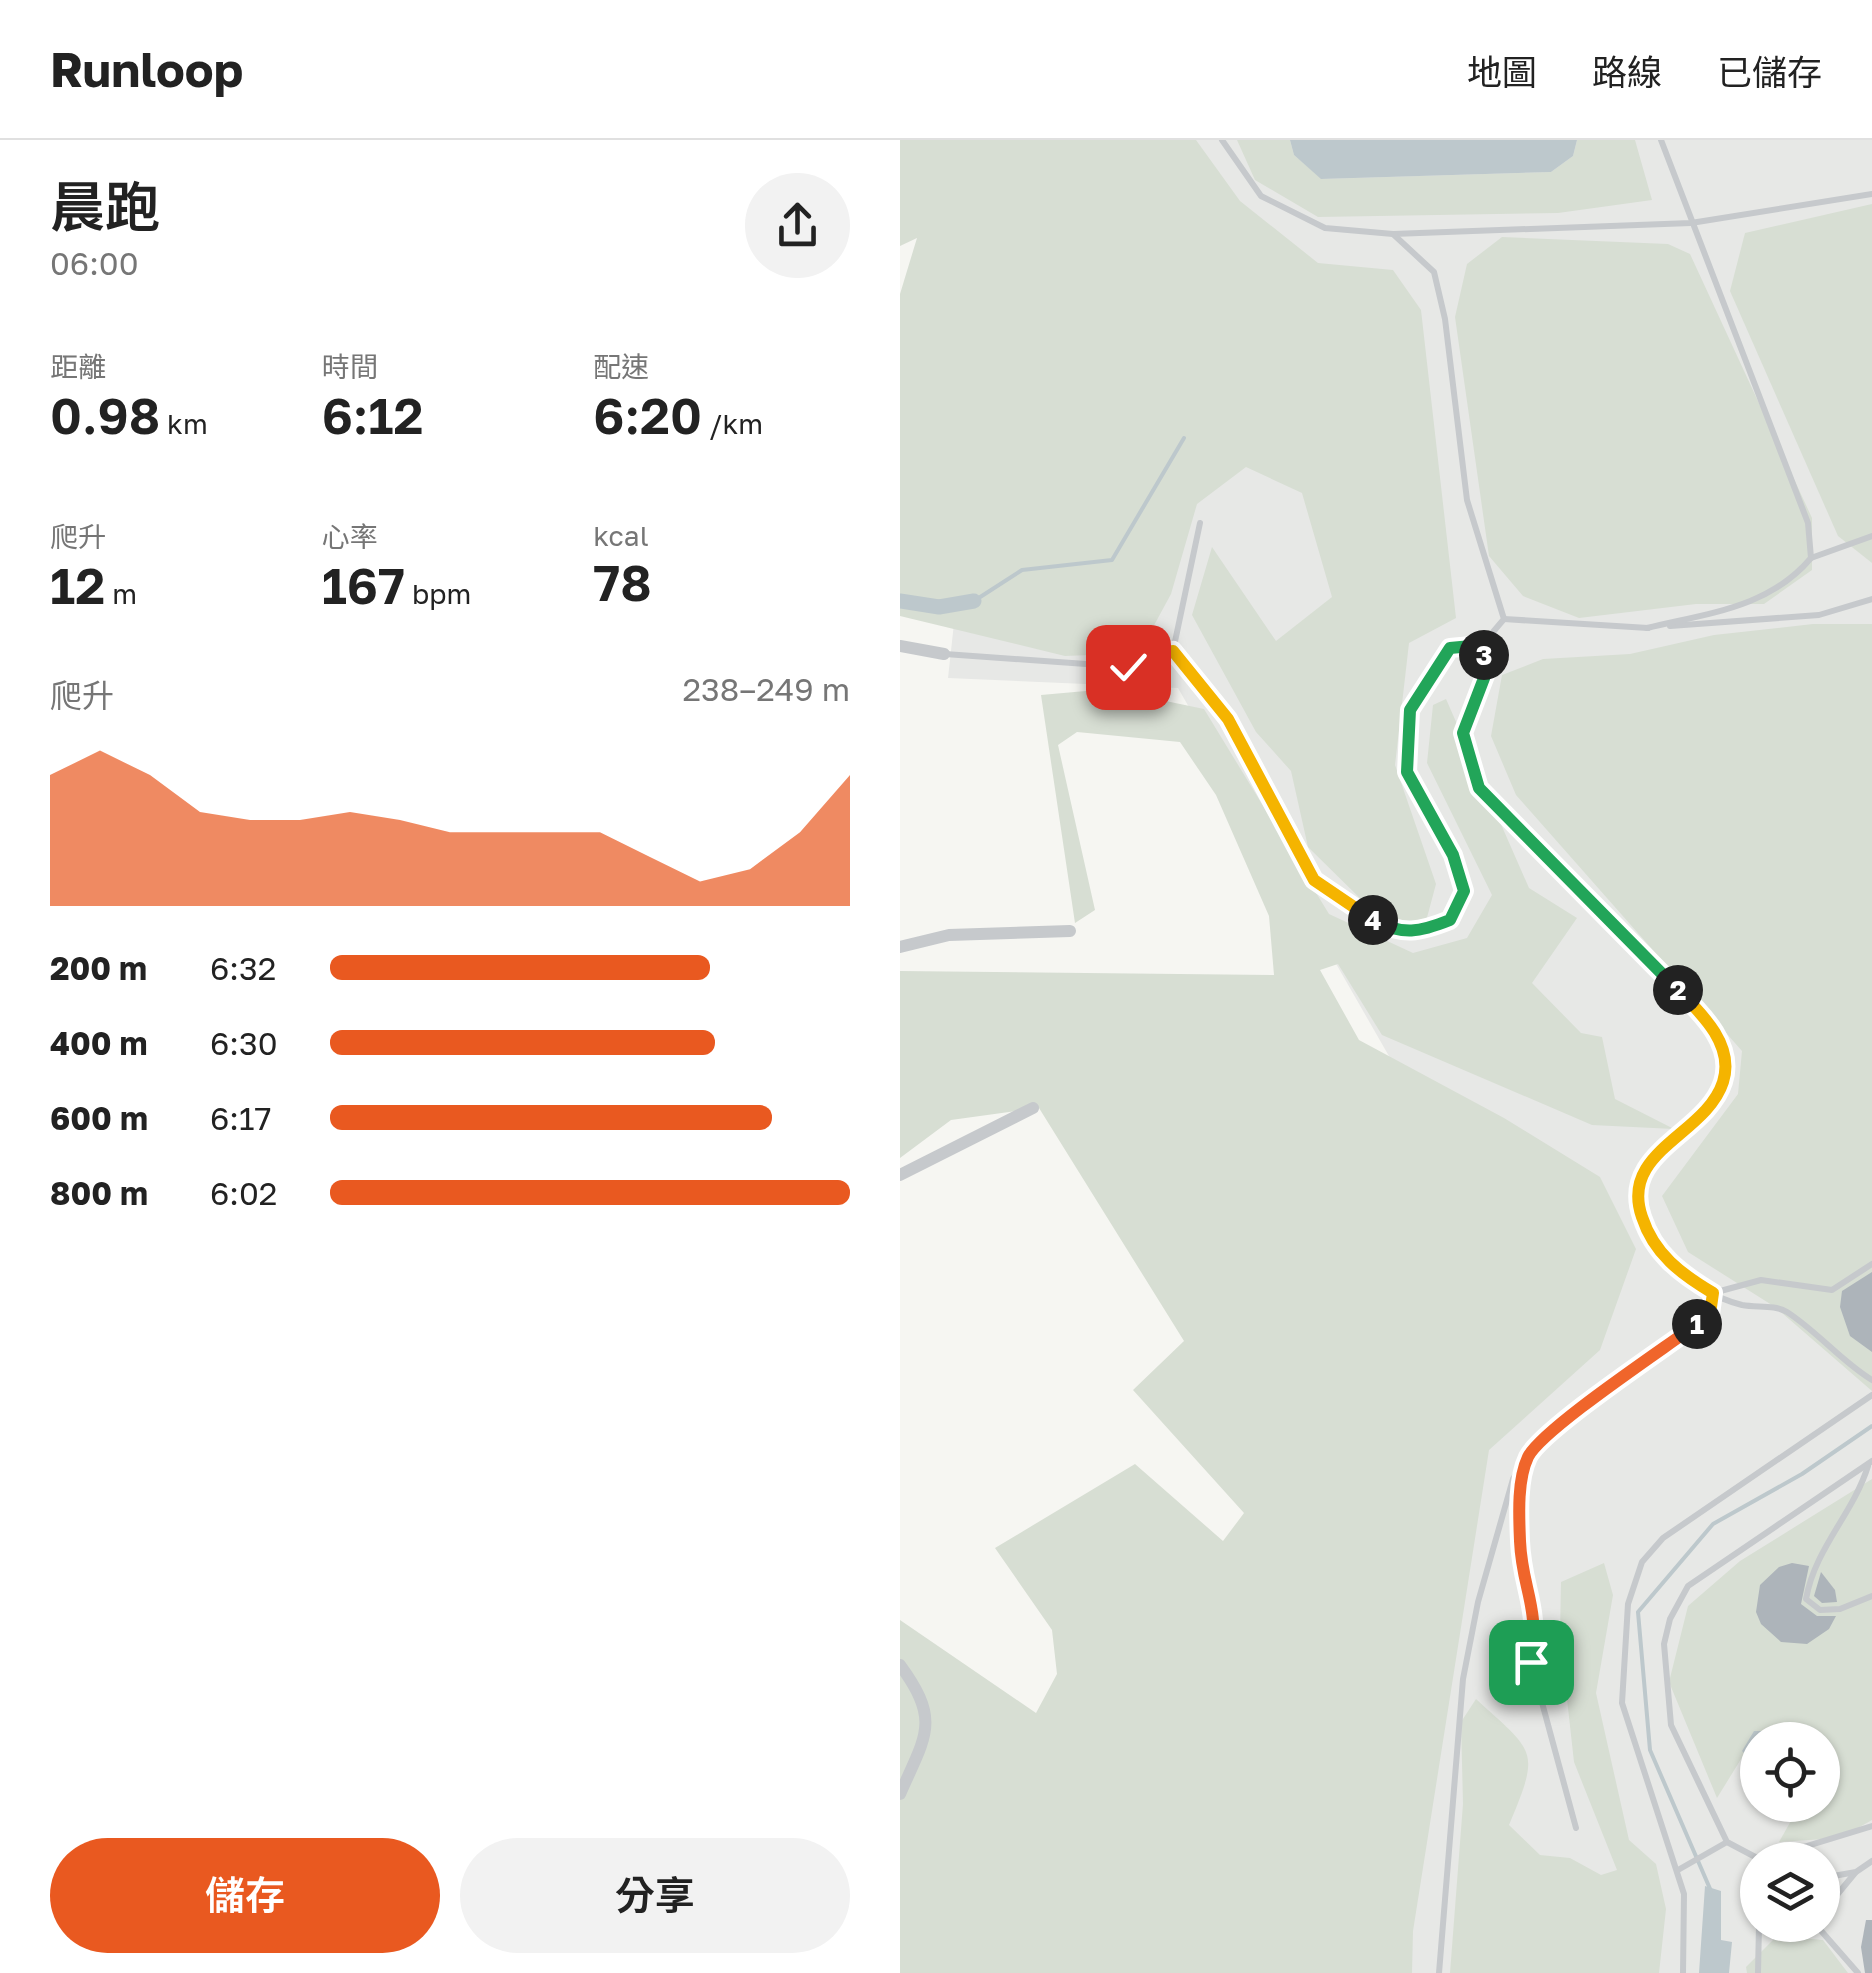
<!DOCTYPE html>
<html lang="zh-TW">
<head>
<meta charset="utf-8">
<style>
  body { margin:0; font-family:"Golos Text","Noto Sans TC",sans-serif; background:#f2f2f2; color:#222; height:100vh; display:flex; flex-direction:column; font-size:38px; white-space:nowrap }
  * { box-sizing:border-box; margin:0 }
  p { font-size:32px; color:#767676 }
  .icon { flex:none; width:55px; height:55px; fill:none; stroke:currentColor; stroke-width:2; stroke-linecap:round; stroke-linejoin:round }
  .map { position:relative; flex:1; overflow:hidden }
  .panel { display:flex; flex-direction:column; background:#fff; width:900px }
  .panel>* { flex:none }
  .buttons { position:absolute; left:840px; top:1582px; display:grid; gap:20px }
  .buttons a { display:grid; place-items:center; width:100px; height:100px; border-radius:50%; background:#fff; box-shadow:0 2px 8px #0004; font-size:50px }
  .pin { position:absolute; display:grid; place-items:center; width:85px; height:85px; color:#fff; margin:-42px; border-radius:20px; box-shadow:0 5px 15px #0006 }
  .km { position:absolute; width:50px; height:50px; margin:-25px; border-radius:50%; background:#222; color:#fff; font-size:28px; line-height:50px; text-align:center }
  .round { display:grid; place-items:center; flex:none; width:105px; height:105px; border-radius:52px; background:#f2f2f2 }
  .headline { display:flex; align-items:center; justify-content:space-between; height:170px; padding:0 50px }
  h1 { font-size:55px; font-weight:600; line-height:75px }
  .metrics { display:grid; grid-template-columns:repeat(3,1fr); gap:15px; height:170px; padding:10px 50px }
  .metrics div { display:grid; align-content:center }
  .metrics b { font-size:50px; font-weight:600 }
  .metrics small { font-size:28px; font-weight:400 }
  .metrics p { font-size:28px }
  .chart { height:280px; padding:20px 50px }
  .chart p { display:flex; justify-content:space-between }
  .chart svg { width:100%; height:180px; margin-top:10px; fill:#e95920; opacity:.7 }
  .button { display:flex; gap:20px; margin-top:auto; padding:20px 50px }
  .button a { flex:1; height:115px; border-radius:60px; background:#e95920; color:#fff; font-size:40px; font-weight:600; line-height:115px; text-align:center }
  .button a+a { background:#f2f2f2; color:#222 }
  ul { padding:0 50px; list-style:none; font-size:32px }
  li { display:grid; grid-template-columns:160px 120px 1fr; align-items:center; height:75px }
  li i { height:25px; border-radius:12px; background:#e95920 }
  header { display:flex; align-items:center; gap:60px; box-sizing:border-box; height:140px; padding:0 50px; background:#fff; border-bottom:2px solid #e0e0e0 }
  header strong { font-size:48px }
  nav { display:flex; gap:55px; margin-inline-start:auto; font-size:35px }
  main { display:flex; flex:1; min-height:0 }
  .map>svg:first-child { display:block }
  .built { fill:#e7e8e6; fill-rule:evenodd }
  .green { fill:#d7ded3 }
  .water { fill:#bdc8cc }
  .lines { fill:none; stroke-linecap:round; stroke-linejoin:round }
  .stream { stroke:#bdc8cc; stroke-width:4 }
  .canal { stroke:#bdc8cc; stroke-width:15 }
  .building { fill:#adb4ba }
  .service { stroke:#c6c9cc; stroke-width:6 }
  .minor { stroke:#c6c9cc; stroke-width:12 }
  .split-1-casing { stroke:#fff; stroke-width:20 }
  .split-2-casing { stroke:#fff; stroke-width:20 }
  .split-3-casing { stroke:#fff; stroke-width:20 }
  .split-4-casing { stroke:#fff; stroke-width:20 }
  .split-5-casing { stroke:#fff; stroke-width:20 }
  .split-1 { stroke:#f0652b; stroke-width:12 }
  .split-2 { stroke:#f5b400; stroke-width:12 }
  .split-3 { stroke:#22a559; stroke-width:12 }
  .split-4 { stroke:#22a559; stroke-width:12 }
  .split-5 { stroke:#f5b400; stroke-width:12 }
</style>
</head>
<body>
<header>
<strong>Runloop</strong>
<nav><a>地圖</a><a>路線</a><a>已儲存</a></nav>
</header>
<main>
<section class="panel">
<div class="headline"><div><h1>晨跑</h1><p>06:00</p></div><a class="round"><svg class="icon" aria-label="share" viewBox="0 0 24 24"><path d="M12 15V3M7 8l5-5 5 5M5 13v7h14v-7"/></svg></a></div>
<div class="metrics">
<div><p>距離</p><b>0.98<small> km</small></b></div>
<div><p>時間</p><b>6:12</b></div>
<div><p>配速</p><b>6:20<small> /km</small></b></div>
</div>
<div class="metrics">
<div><p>爬升</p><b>12<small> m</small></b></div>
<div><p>心率</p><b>167<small> bpm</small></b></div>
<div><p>kcal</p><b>78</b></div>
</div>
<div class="chart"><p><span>爬升</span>238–249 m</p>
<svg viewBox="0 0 160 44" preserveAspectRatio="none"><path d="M0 44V12L10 6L20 12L30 21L40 23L50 23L60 21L70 23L80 26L90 26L100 26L110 26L120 32L130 38L140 35L150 26L160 12V44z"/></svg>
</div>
<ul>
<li><b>200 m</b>6:32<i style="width:73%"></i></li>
<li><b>400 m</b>6:30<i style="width:74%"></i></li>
<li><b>600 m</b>6:17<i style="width:85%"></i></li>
<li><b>800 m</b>6:02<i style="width:100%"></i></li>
</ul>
<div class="button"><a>儲存</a><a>分享</a></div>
</section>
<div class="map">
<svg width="972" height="1833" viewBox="0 0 972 1833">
  <rect width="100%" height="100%" fill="#f6f6f2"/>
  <path class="built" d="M107 0H972V1833H440L568 1054 278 548 48 538ZM858 1600H922V1665H858ZM858 1720H922V1785H858Z"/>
  <g class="green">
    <polygon points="0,0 296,0 340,61 418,123 493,130 521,170 556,478 509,503 495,625 536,744 525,785 476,774 408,707 391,631 356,592 292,475 312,407 376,501 432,457 402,353 346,327 297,364 271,454 239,513 165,516 0,476 0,154 17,98 0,106"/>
    <polygon points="337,0 390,0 394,15 422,39 651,32 673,16 677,0 735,0 752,60 658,73 418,77 355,40"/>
    <polygon points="972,64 972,423 938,396 830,151 845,93"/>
    <polygon points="602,97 768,104 790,114 912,378 912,430 864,464 796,464 679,478 623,456 589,416 555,177 567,124"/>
    <polygon points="913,484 972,484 972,1251 875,1167 788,1112 762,1056 838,954 842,911 616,655 591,596 602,535 643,519 730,514 814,495"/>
    <polygon points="208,549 304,569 429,774 513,813 567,798 592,755 527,623 533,565 546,559 629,748 677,778 632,843 681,893 702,897 715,959 774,989 692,985 482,895 438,824 420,830 459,900 604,978 700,1037 736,1109 700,1210 589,1310 513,1791 512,1833 0,1833 0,1480 136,1573 157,1534 152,1490 95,1408 235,1324 323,1401 344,1373 233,1250 284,1201 139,968 51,980 0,1018 0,831 374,835 369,776 316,655 280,602 177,592 158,605 195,770 175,783 141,555"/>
    <polygon points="972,1339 972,1680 940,1698 879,1702 900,1665 922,1665 922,1600 904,1600 901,1591 854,1598 817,1658 769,1542 788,1466 840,1421"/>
    <path d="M704 1423 713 1455 696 1553 729 1700 756 1724 766 1769 759 1833H550L563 1664 561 1582 576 1559C635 1613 641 1609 609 1685L640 1715 670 1718 701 1735 717 1730 674 1622 660 1496 661 1442Z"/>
    <polygon points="877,1796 923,1800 948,1833 847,1833 846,1827"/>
  </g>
  <g class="water">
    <polygon points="390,0 677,0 673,16 651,32 421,39 394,15"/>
    <polygon points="854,1591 895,1591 901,1600 858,1600 857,1626 842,1611"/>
    <polygon points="805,1746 821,1751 821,1800 832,1802 829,1833 799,1833"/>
  </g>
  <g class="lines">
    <g class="stream">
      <polyline points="74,461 122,430 212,420 284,298"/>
      <polyline points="811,1751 750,1610 738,1472 813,1384 902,1334 972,1286"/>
    </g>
    <polyline class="canal" points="0,461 39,467 74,461"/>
  </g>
  <g class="building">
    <polygon points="972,1132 972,1212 950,1196 940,1167 942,1151"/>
    <polygon points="892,1423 909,1426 901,1464 917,1476 936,1476 929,1489 907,1504 881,1502 861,1484 856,1472 860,1445 879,1427"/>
    <polygon points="921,1432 935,1450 937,1462 922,1463 914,1456"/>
    <polygon points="966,1780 972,1780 972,1833 965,1833 961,1807"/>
  </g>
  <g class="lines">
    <g class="service">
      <polyline points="493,94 791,83 972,54"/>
      <polyline points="911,418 972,396"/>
      <polyline points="604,479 748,488"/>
      <polyline points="770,486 919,475 972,459"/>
      <path d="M747 488C808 473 869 468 911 418L908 383 761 0"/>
      <path d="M582 505 586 533 563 593 579 648 801 873 822 904 823 943 739 1038C729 1099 787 1151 842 1165 857 1168 874 1164 887 1172 918 1192 942 1222 972 1240"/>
      <polyline points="273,511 300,383"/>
      <polyline points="45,514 228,527 273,511 328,579 414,741 495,791 519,792 550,779 563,751 553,715 507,632 511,570 550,508 582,505 604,479 567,360 545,179 534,132 493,94 425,88 361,56 322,0"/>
      <polyline points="972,1321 788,1446 770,1479 764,1504 771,1585 827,1702 861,1720 972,1686"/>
      <polyline points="627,1322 619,1364 620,1407 637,1486 631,1522 676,1688"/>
      <path d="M968 1326C953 1374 915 1408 906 1459L920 1470 940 1469 972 1456"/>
      <polyline points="778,1730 827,1702"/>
      <polyline points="922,1738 956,1732 972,1721"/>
      <polyline points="922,1773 955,1733"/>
      <polyline points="916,1785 958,1833"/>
      <polyline points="539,1833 563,1539 578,1462 613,1339 628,1316 675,1273 810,1174 813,1153 861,1140 932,1150 972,1124"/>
      <polyline points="783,1833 784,1754 722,1563 728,1464 742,1422 763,1398 972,1255"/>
      <polyline points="858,1833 859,1785"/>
    </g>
    <g class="minor">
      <polyline points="0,506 44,514"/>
      <polyline points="0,807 49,795 170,791"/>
      <polyline points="0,1035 133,968"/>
      <path d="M0 1525C41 1581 26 1595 0 1654"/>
    </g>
  </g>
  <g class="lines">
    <g class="split-1-casing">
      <path id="split-1" d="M631 1522C640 1465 622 1450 620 1401 619 1376 617 1340 628 1317 642 1289 765 1208 797 1184"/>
    </g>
    <g class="split-2-casing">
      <path id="split-2" d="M778 850C801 873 835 905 823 942 806 995 719 1011 742 1077 754 1114 781 1134 813 1153L810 1174 797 1184"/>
    </g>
    <g class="split-3-casing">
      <polyline id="split-3" points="584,515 586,533 563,593 579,648 778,850"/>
    </g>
    <g class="split-4-casing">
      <path id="split-4" d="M473 780C503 796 520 792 550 780L564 751 553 715 507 632 510 570 550 508 582 505 584 515"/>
    </g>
    <g class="split-5-casing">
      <polyline id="split-5" points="228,527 273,511 328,579 414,740 473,780"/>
    </g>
    <use href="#split-1" class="split-1"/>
    <use href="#split-2" class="split-2"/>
    <use href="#split-3" class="split-3"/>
    <use href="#split-4" class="split-4"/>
    <use href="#split-5" class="split-5"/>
  </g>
</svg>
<div class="buttons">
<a><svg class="icon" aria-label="locate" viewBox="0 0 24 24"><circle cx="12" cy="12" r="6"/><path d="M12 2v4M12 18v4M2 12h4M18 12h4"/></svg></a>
<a><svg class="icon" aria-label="layers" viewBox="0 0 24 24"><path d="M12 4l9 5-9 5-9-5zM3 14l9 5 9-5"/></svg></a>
</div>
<div class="pin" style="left:631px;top:1522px;background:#1e9e55"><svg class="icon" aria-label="arrive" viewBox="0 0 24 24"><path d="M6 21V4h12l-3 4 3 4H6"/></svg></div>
<div class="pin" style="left:228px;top:527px;background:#d93025"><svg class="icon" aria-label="check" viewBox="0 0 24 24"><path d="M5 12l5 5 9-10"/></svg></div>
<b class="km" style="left:797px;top:1184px">1</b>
<b class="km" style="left:778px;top:850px">2</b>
<b class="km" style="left:584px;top:515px">3</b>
<b class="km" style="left:473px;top:780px">4</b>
</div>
</main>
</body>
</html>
